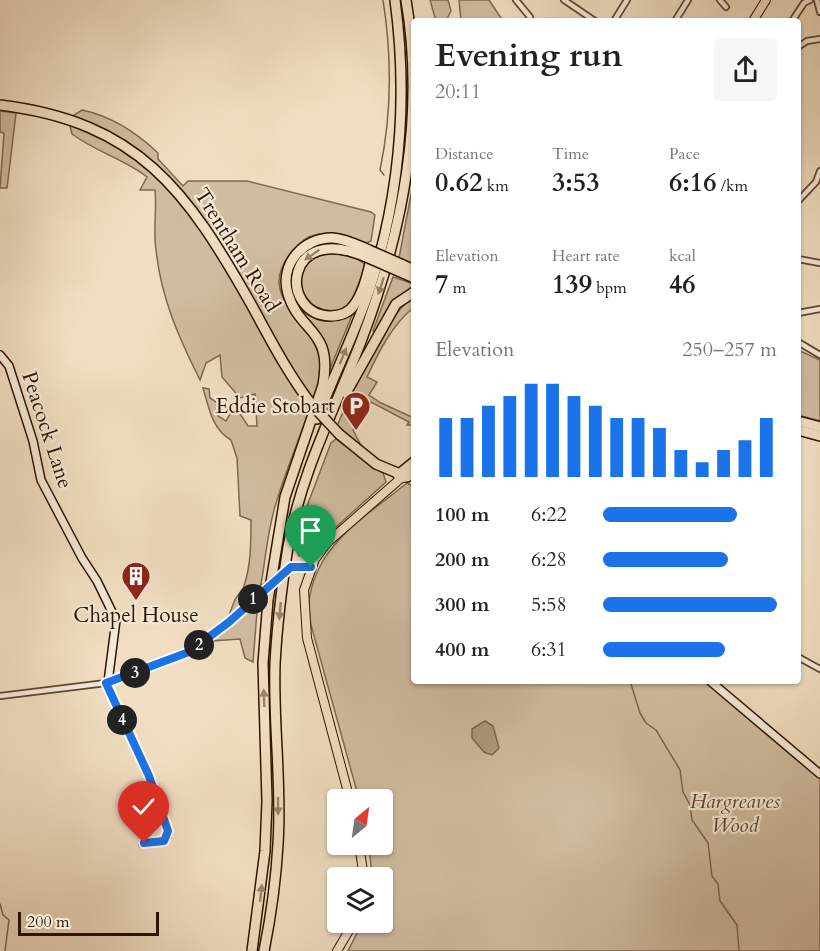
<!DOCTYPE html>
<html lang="en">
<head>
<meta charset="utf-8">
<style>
  body { margin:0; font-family:Cardo,serif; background:#f6f6f6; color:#222; height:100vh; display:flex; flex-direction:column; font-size:22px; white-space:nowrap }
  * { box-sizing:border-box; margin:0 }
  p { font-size:20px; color:#767676 }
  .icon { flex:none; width:33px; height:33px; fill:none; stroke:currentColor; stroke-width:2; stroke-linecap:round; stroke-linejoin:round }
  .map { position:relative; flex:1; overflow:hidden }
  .drawer { position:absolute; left:411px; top:18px; width:390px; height:666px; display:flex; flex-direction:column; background:#fff; border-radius:6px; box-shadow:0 2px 4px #0004 }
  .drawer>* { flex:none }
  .needle { width:39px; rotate:29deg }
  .controls { position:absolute; left:327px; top:789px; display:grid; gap:12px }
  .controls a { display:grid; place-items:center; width:66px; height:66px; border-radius:6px; background:#fff; box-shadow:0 2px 4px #0004; font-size:30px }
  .scale { position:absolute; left:18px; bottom:15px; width:141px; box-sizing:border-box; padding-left:6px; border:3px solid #2f1401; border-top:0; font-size:16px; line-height:21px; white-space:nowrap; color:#2f1401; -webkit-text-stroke:4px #f6ead7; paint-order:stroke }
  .pin { position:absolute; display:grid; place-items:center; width:51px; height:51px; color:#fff; margin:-62px -26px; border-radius:50% 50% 50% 0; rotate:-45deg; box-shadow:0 0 6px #0007 }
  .pin .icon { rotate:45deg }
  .km { position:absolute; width:30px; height:30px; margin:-15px; border-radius:50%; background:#222; color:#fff; font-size:16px; line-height:30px; text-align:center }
  .round { display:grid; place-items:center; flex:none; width:63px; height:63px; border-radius:6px; background:#f6f6f6 }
  .summary { display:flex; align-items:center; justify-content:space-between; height:102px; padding:0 24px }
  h1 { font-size:33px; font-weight:700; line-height:45px }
  .metrics { display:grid; grid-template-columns:repeat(3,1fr); gap:9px; height:102px; padding:6px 24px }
  .metrics div { display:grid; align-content:center }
  .metrics b { font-size:26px; font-weight:700 }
  .metrics small { font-size:16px; font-weight:400 }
  .metrics p { font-size:16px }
  .chart { height:168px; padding:12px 24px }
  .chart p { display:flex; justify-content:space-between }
  .chart svg { width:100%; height:108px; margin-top:6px; stroke:#1a73e8; stroke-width:6 }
  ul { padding:0 24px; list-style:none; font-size:20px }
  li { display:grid; grid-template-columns:96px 72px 1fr; align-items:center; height:45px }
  li i { height:15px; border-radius:8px; background:#1a73e8 }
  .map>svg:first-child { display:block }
  .green { fill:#d0bca1; stroke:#806851; stroke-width:1.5 }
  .water { fill:#af9980; stroke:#7c644d; stroke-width:1.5 }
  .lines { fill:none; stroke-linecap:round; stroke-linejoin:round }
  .stream { stroke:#7c644d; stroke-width:1.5 }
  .street-casing { stroke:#604631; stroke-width:8 }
  .secondary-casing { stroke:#2f1401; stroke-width:10 }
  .primary-casing { stroke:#2f1401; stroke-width:10 }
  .highway-casing { stroke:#2f1401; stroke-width:12 }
  .street { stroke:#f6ead7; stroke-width:4.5 }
  .secondary { stroke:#f6ead7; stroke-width:7 }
  .primary { stroke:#f1dec2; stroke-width:8 }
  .highway { stroke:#f1dec2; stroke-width:9 }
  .secondary-bridge-casing { stroke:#2f1401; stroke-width:10; stroke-linecap:butt }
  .highway-bridge-casing { stroke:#2f1401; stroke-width:12; stroke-linecap:butt }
  .secondary-bridge { stroke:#f6ead7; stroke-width:7 }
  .highway-bridge { stroke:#f1dec2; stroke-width:9 }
  .oneway { fill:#9a836b }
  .route-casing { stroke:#fff; stroke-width:12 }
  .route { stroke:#1a73e8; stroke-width:8 }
  .labels { text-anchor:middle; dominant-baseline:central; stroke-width:4.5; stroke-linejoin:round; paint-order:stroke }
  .street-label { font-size:21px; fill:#2f1401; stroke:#f6ead7 }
  .poi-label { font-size:21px; fill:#2f1401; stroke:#f6ead7; text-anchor:end }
  .park-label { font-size:21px; font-style:italic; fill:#5f4631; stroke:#f6ead7 }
</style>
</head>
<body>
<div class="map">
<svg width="820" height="951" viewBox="0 0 820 951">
  <rect width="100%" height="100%" fill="#f1dec2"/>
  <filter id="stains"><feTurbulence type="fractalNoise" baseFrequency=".00333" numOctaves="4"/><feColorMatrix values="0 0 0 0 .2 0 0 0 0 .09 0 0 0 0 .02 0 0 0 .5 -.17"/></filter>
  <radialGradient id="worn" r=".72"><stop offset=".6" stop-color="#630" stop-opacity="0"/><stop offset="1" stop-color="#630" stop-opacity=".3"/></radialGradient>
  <g class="green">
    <polygon points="430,0 448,0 451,11 446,21 436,21"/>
    <polygon points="459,0 489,0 503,21 461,21"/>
    <path d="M82 110C111 116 137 133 158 153V159L183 186 188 181H247L371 212 375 215 371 241 367 243C345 236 317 225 298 245 246 297 317 319 321 365 321 371 320 378 319 383 317 394 312 404 308 414 298 442 286 471 277 500 267 529 266 560 260 589L249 598 257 612 253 662 245 658 240 639 210 641C227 624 226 623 234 602 236 596 242 592 244 586 251 565 251 542 251 520L240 516 237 458 231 440C212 429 209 408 203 388L209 389 210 398 221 405 218 416 226 421 230 414 239 412 248 426H257L255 394 240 398 222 377 220 355 206 363 200 380C179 338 161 298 156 250 153 232 157 209 155 190H140L147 177C124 159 96 152 72 134L70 126 71 117Z"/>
    <polygon points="0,111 16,113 7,188 0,188 4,133 0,132"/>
    <polygon points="414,179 414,268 399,258"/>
    <path d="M320 242H337L368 253C355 250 340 244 327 245 269 249 291 345 353 313L329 371C329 359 323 342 317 331 312 322 302 315 297 306 280 277 294 255 320 242Z"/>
    <path d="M334 252 354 257 366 265 350 305 336 313C330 312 319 312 313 308 296 295 294 265 316 256 321 253 329 253 334 252Z"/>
    <polygon points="393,277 414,284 414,288 394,302 376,333 373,331"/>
    <path d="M414 296V307C392 325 379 351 367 377L377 382 369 395 381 403 414 418V425H407L409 422 371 402 353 430 363 449 354 444 337 426C353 389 382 320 414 296Z"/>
    <polygon points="798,350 820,360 820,421 798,415"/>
    <polygon points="336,439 383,473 386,482 324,538 312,554 299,556 295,548 304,514 331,443"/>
    <path d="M407 483 414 487V681H706L820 777V951H348L362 923 382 922V878L372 877 369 845 382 844V800L359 799 308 614C309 549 361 520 407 483Z"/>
  </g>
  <polygon class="water" points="485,721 493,726 499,748 492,755 484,752 472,738 472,729"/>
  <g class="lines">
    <g class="stream">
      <path d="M383 0C392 57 392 113 380 170L384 175"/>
      <polyline points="630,681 640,713 646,723 656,730 680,770 683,792 690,805 692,820 708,843 712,876 718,884 720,901 737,925 739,951"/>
      <polyline points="0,904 3,915 9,920 5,951"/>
    </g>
    <g class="street-casing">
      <g id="street">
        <polyline points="516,0 530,17 528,21"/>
        <polyline points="564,0 595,21"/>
        <polyline points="720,0 726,7"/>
        <polyline points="817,0 820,12"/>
        <polyline points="614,21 627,0"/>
        <polyline points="675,21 688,0"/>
        <polyline points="792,21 804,3 810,0"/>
        <polyline points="798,47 807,41 820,39"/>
        <polyline points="798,201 816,182 820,171"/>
        <polyline points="798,259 820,263"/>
        <polyline points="798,313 820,309"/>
        <polyline points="798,342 820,355"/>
        <polyline points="798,657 820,669"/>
        <polyline points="0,696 106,683 149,775 168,831 168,837 164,841 142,844"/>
      </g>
    </g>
    <g class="secondary-casing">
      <g id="secondary">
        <polyline points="0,355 9,366 33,441 41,480 82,558 97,581 116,620 108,682"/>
        <polyline points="292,566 311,567"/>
        <polyline points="710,681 820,774"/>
        <polyline points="107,683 189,652 229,622 264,589"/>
      </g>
    </g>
    <g class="primary-casing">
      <g id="primary">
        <polyline points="753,21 766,0"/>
        <polyline points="350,800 307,638 304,590 315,559 328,542 400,479 407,477"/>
        <polyline points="359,844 364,878"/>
        <polyline points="337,951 354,922"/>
      </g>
    </g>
    <g class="highway-casing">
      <g id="highway">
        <path d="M0 105C139 122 187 191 251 304 270 339 288 374 312 405"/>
        <path d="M366 257C284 221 278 314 330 316 339 316 349 313 354 305 365 291 368 269 373 253"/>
        <polyline points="401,264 414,270"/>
        <polyline points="398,271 414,278"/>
        <polyline points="346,393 396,304 414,292"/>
        <path d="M317 419C334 375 355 333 370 288 400 195 408 97 395 0"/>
        <polyline points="798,421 820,427"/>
        <polyline points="798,430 820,436"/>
        <polyline points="339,434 376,464 407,477 414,471"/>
        <polyline points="398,475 414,462"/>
        <path d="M252 951 265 851 267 801 263 663 268 600 285 497 323 385C333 328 300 334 288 294 279 264 304 237 333 238 346 239 357 245 369 250"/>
        <path d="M264 951C271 916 276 880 278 844 282 784 273 724 275 664 277 625 282 585 288 547 300 476 334 410 360 344 402 235 426 117 406 0"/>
      </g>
    </g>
    <use href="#street" class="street"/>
    <use href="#secondary" class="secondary"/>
    <use href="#primary" class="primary"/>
    <use href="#highway" class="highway"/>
    <g class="secondary-bridge-casing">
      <polyline id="secondary-bridge" points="264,589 292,566"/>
    </g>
    <g class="highway-bridge-casing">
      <g id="highway-bridge">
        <polyline points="369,250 401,264"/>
        <polyline points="366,257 398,271"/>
        <polyline points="312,405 339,434"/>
      </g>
    </g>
    <use href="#secondary-bridge" class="secondary-bridge"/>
    <use href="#highway-bridge" class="highway-bridge"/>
  </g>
  <defs><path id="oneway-solid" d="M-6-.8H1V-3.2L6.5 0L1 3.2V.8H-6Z" transform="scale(1.5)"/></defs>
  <g class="oneway">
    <use href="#oneway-solid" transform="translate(312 255) rotate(145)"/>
    <use href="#oneway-solid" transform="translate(381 286) rotate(108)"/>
    <use href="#oneway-solid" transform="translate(343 356) rotate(-68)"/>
    <use href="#oneway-solid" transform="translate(280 611) rotate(95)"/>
    <use href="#oneway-solid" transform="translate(264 698) rotate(-92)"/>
    <use href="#oneway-solid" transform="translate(278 806) rotate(90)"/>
    <use href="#oneway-solid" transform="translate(261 893) rotate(-84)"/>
  </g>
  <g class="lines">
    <g class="route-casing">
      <polyline id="route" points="144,843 164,841 168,831 149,776 106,683 189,652 229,622 291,567 311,567"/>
    </g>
    <use href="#route" class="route"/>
  </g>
  <defs>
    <g id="parking-pin" transform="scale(1.5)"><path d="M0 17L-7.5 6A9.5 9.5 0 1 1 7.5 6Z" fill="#8f2418" stroke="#f6ead7"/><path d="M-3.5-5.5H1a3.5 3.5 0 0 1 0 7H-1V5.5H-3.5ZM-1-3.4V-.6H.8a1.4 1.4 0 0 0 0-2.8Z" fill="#fff"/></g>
    <g id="building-pin" transform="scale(1.5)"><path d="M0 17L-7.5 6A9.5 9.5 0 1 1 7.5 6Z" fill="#8f2418" stroke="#f6ead7"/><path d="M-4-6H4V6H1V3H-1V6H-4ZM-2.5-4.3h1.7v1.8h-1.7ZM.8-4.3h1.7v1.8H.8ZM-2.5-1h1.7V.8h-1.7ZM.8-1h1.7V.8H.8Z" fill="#fff"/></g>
  </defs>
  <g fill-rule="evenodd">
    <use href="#parking-pin" x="356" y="406"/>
    <use href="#building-pin" x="136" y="576"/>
  </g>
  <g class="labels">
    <g class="street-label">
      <text transform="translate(237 250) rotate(58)">Trentham Road</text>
      <text transform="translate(47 430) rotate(72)">Peacock Lane</text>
    </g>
    <g class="poi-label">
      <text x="335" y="406">Eddie Stobart</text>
      <text x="136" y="615" text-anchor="middle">Chapel House</text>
    </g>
    <g class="park-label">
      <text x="735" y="801">Hargreaves<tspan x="735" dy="24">Wood</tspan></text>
    </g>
  </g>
  <rect width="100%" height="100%" filter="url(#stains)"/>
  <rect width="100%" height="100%" fill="url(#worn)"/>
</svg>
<div class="controls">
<a><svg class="needle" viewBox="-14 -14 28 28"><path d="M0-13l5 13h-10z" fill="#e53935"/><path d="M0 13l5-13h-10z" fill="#767676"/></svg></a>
<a><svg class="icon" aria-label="layers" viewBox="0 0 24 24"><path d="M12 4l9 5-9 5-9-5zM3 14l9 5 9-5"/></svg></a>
</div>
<div class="scale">200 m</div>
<div class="pin" style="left:311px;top:567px;background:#1e9e55"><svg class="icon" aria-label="arrive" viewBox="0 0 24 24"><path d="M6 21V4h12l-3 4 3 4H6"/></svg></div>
<div class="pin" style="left:144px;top:843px;background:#d93025"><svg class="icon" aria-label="check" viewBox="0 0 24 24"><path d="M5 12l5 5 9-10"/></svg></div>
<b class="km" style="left:253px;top:599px">1</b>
<b class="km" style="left:199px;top:645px">2</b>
<b class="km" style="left:135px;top:673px">3</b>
<b class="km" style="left:122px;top:720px">4</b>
<section class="drawer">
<div class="summary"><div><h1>Evening run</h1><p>20:11</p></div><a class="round"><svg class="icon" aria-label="share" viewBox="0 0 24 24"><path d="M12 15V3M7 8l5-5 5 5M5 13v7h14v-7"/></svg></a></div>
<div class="metrics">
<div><p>Distance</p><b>0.62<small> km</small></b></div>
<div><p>Time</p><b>3:53</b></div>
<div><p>Pace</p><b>6:16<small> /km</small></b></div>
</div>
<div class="metrics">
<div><p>Elevation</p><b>7<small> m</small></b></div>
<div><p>Heart rate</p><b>139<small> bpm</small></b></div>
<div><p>kcal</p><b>46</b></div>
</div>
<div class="chart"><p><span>Elevation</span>250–257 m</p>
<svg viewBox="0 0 160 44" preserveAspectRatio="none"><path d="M5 44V20M15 44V20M25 44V15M35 44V11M45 44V6M55 44V6M65 44V11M75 44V15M85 44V20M95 44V20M105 44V24M115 44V33M125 44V38M135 44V33M145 44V29M155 44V20"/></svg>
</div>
<ul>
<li><b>100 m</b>6:22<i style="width:77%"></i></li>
<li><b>200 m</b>6:28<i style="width:72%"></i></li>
<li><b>300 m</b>5:58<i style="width:100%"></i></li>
<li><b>400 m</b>6:31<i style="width:70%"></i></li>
</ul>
</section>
</div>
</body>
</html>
